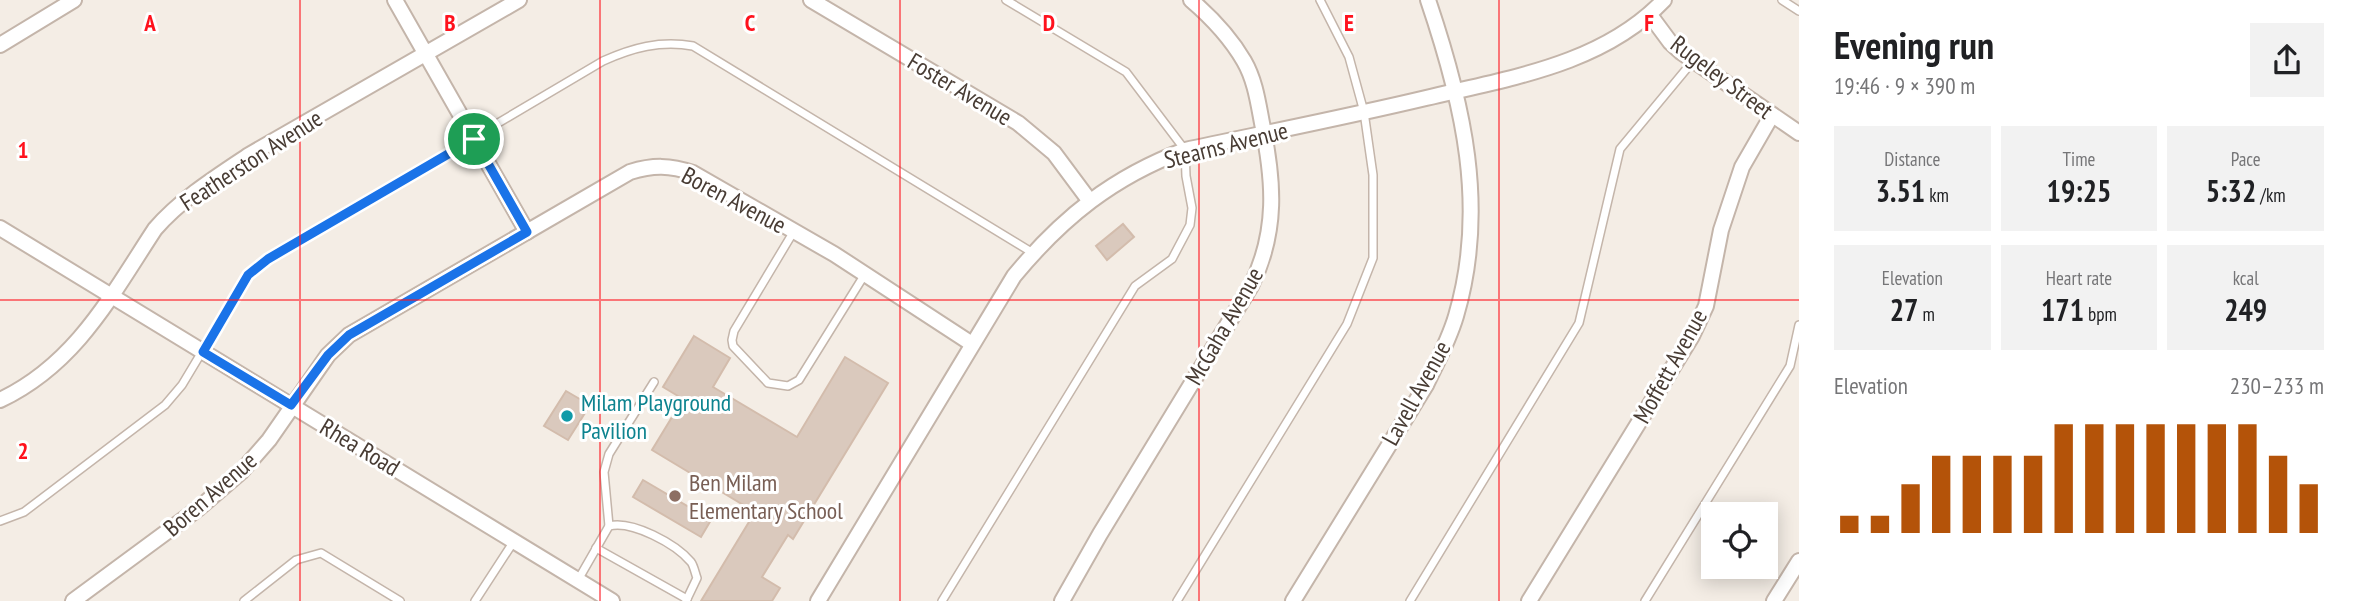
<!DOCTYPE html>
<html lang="en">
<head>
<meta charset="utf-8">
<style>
  body { margin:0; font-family:"PT Sans Narrow",sans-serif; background:#f2f2f2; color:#202124; height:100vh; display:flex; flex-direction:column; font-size:26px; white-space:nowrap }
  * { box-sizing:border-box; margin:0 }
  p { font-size:23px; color:#757577 }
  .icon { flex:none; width:38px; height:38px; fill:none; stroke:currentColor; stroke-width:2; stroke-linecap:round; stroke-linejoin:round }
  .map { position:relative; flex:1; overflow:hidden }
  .drawer { display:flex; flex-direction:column; background:#fff; width:560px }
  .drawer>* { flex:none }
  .buttons { position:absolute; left:1701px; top:502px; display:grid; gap:14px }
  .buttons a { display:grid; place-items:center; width:77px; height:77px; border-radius:0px; background:#fff; box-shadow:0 4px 18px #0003; font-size:35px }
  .pin { position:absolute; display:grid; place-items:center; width:60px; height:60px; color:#fff; margin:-30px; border:4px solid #fff; border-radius:50%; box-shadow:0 2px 7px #0007 }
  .round { display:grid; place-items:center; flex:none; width:74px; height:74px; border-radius:0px; background:#f2f2f2 }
  .head { display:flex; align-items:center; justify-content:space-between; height:119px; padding:0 35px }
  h1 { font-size:38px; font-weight:600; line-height:52px }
  .stats { display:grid; grid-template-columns:repeat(3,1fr); gap:10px; height:119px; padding:7px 35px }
  .stats div { display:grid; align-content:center; border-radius:0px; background:#f2f2f2; text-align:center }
  .stats b { font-size:30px; font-weight:600 }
  .stats small { font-size:19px; font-weight:400 }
  .stats p { font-size:19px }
  .chart { height:196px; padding:14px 35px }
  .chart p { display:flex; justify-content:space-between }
  .chart svg { width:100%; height:126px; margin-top:7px; stroke:#b45309; stroke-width:6 }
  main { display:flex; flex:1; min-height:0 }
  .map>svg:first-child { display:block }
  .building { fill:#dac9bd; stroke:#d3bcac; stroke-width:2 }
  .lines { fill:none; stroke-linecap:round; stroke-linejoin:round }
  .service-casing { stroke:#c4b5aa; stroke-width:10 }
  .minor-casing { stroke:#c4b5aa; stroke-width:18 }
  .service { stroke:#fff; stroke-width:7 }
  .minor { stroke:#fff; stroke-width:14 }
  .route-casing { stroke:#fff; stroke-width:14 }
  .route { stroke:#1a73e8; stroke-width:9 }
  .grid { fill:none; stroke:#ff121d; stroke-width:2; stroke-opacity:0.55 }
  .culture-dot { fill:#0f9aa8; stroke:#fff; stroke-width:2.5 }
  .education-dot { fill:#8d6e63; stroke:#fff; stroke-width:2.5 }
  .labels { text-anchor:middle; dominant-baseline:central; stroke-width:6; stroke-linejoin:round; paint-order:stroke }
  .street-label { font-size:24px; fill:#483c34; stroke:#fff }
  .culture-label { font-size:24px; fill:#0d838f; stroke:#fff; text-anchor:start }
  .education-label { font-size:24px; fill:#785e54; stroke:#fff; text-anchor:start }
  .grid-label { font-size:23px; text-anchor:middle; font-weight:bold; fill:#ff121d; stroke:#fff; stroke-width:6; stroke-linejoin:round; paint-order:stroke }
</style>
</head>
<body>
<main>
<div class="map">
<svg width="1799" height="601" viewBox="0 0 1799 601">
  <rect width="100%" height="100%" fill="#f4ede5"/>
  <g class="building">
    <polygon points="1123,224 1134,237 1107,260 1096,246"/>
    <polygon points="694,336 730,358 713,387 797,437 845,357 888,383 793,539 788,535 762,577 780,588 772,601 701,601 755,512 652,450 683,399 663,387"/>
    <polygon points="566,391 590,405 568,440 544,426"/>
    <polygon points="643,480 711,520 701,537 633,497"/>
  </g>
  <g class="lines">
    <g class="service-casing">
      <g id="service">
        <polyline points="1782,0 1799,11"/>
        <polyline points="794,231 734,331 732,340 733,346 768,383 788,386 799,380 865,274"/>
        <path d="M0 521 24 512 165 405 182 385 248 275 268 259 603 61C632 48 660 40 693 46L1033 253"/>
        <polyline points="609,526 604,472 609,454 654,382"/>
        <polyline points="596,548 687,599"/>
        <path d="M578 580 609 526C632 520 676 544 691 562 694 566 695 573 697 578L686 601"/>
        <polyline points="244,601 296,560 321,553 400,601"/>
        <polyline points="475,601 514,541"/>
        <polyline points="942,601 1135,286 1172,259 1190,225 1192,208 1186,176 1185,150 1126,72 1006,0"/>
        <polyline points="1177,601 1347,324 1373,258 1373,175 1364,112 1349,57 1320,0"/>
        <polyline points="1410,601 1579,323 1620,149 1693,61"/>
        <polyline points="1645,601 1790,366 1799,325"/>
      </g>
    </g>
    <g class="minor-casing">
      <g id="minor">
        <polyline points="395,0 527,232"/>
        <polyline points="811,0 1018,123 1054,153 1089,200"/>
        <polyline points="1650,15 1670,42 1681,52 1799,133"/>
        <polyline points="0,45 74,0"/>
        <polyline points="0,228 612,601"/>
        <path d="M0 400C76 364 111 296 155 229 181 199 216 177 249 155L519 0"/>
        <path d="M73 601 199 508 241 472 269 440 328 355 349 335 630 172C653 165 670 165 693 173L834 254 972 344"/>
        <path d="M818 601 1014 276C1063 217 1113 177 1185 150 1265 133 1346 117 1426 98 1509 78 1602 65 1664 0"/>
        <path d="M1062 601 1100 534 1251 286C1278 231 1274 181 1262 123 1258 102 1255 80 1244 61 1230 37 1212 18 1191 0"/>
        <path d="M1293 601 1426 385C1437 362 1449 340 1456 316 1488 208 1463 103 1428 0"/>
        <polyline points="1529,601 1692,336 1706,306 1721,230 1742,167 1772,115"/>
        <polyline points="1774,601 1799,561"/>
      </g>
    </g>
    <use href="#service" class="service"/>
    <use href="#minor" class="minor"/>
  </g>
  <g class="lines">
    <g class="route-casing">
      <polygon id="route" points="474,139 527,232 349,335 328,355 291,405 203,352 248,275 268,259"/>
    </g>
    <use href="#route" class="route"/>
  </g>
  <path class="grid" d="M300 0V601M600 0V601M900 0V601M1199 0V601M1499 0V601M0 300H1799"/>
  <circle class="culture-dot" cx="567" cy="416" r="7"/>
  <circle class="education-dot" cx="675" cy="496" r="7"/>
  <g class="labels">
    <g class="street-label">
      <text transform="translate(1722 77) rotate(37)">Rugeley Street</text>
      <text transform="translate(960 89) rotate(31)">Foster Avenue</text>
      <text transform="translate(1226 145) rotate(-14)">Stearns Avenue</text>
      <text transform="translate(251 160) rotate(-33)">Featherston Avenue</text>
      <text transform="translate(734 200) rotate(28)">Boren Avenue</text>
      <text transform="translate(1224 326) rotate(-60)">McGaha Avenue</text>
      <text transform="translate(1670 366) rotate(-61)">Moffett Avenue</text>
      <text transform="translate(1416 393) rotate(-61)">Lavell Avenue</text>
      <text transform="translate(360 447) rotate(31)">Rhea Road</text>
      <text transform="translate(210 494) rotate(-41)">Boren Avenue</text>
    </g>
    <g class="culture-label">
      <text x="581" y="402">Milam Playground<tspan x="581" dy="28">Pavilion</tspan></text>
    </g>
    <g class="education-label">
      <text x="689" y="482">Ben Milam<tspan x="689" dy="28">Elementary School</tspan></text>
    </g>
  </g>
  <g class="grid-label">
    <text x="150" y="31">A</text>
    <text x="450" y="31">B</text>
    <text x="750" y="31">C</text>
    <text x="1049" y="31">D</text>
    <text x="1349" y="31">E</text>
    <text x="1649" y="31">F</text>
    <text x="23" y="158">1</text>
    <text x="23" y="459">2</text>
  </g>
</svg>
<div class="buttons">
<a><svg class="icon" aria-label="locate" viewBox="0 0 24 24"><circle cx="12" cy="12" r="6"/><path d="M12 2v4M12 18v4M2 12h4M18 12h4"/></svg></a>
</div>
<div class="pin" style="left:474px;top:139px;background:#1e9e55"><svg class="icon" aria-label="arrive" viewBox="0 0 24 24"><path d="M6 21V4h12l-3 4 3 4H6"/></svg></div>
</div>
<section class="drawer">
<div class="head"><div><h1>Evening run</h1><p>19:46 · 9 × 390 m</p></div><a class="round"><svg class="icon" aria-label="share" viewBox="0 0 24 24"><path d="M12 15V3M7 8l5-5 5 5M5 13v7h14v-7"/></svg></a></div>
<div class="stats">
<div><p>Distance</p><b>3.51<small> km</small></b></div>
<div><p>Time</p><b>19:25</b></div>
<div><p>Pace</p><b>5:32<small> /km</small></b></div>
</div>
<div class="stats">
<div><p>Elevation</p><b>27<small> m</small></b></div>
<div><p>Heart rate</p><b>171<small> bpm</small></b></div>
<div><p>kcal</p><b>249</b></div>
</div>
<div class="chart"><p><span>Elevation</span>230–233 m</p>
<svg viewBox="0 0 160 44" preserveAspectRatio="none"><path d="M5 44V38M15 44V38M25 44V27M35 44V17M45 44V17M55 44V17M65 44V17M75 44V6M85 44V6M95 44V6M105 44V6M115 44V6M125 44V6M135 44V6M145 44V17M155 44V27"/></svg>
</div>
</section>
</main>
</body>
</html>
